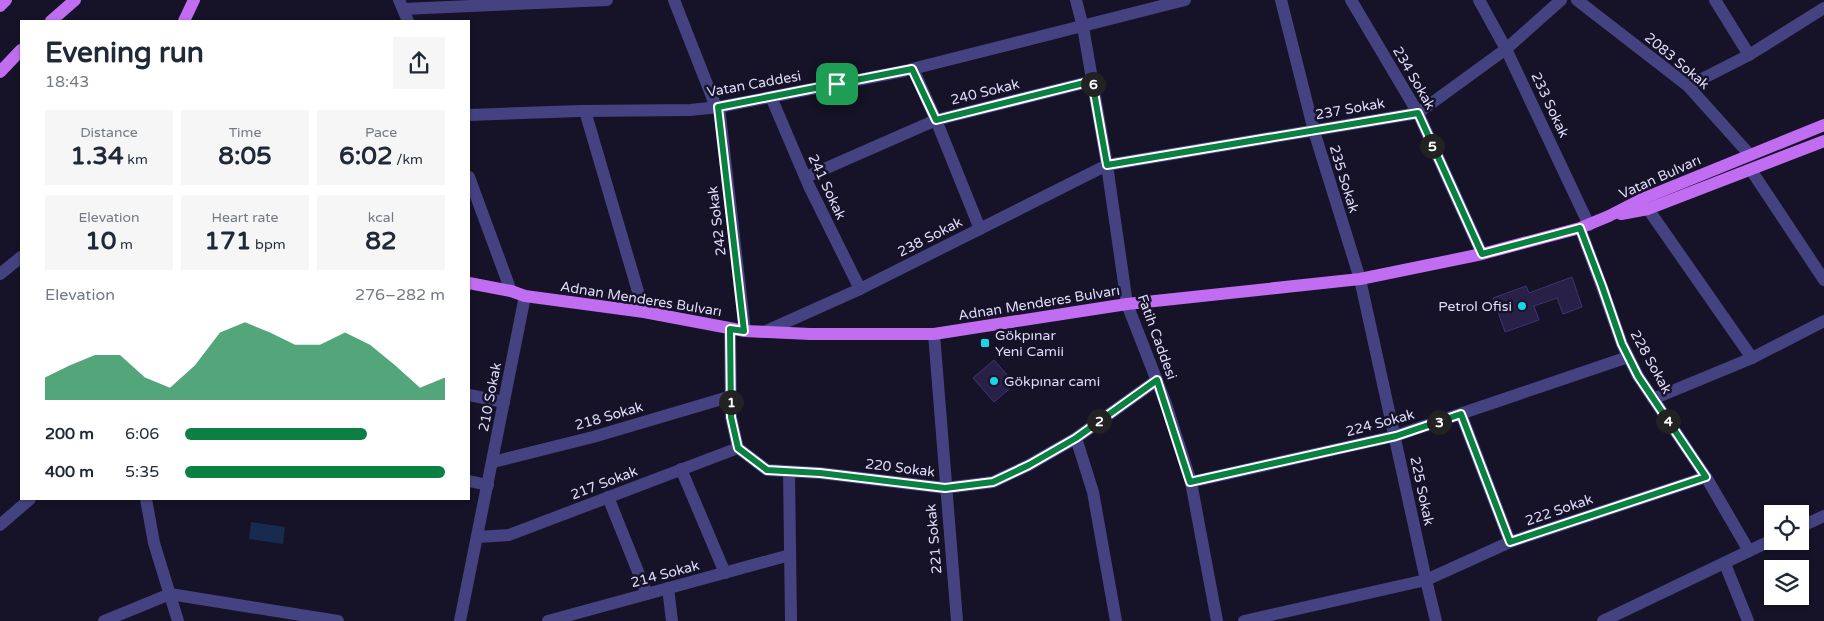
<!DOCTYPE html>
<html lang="en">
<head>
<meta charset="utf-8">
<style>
  body { margin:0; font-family:"Varela Round",sans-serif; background:#f6f6f7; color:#1f2937; height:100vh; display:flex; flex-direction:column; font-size:19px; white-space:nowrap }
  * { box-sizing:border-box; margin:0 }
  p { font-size:16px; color:#747a83 }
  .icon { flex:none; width:28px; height:28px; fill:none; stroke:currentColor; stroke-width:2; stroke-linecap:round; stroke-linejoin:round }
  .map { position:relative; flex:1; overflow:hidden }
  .side { position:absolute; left:20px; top:20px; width:450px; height:480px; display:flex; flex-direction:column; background:#fff; border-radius:0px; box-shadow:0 1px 4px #0004 }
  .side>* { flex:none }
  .controls { position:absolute; left:1764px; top:505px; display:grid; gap:10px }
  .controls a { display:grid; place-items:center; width:45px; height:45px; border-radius:0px; background:#fff; box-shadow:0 1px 4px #0004; font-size:25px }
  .pin { position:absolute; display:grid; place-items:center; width:42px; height:42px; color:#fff; margin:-21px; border-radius:10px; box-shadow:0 2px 8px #0006 }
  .km { position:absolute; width:25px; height:25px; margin:-12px; border-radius:50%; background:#222; color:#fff; font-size:14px; line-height:25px; text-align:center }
  .round { display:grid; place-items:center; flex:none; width:52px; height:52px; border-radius:0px; background:#f6f6f7 }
  .headline { display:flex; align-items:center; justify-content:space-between; height:85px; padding:0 25px }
  h1 { font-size:28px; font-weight:700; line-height:38px }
  .metrics { display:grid; grid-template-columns:repeat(3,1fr); gap:8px; height:85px; padding:5px 25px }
  .metrics div { display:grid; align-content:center; border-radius:0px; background:#f6f6f7; text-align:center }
  .metrics b { font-size:25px; font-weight:700 }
  .metrics small { font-size:14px; font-weight:400 }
  .metrics p { font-size:14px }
  .chart { height:140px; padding:10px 25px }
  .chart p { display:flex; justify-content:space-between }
  .chart svg { width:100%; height:90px; margin-top:5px; fill:#0b8043; opacity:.7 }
  ul { padding:0 25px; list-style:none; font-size:16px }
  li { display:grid; grid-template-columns:80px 60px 1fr; align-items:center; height:38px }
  li i { height:12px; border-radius:6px; background:#0b8043 }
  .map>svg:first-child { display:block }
  .water { fill:#162b4d }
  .building { fill:#282046; stroke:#403470 }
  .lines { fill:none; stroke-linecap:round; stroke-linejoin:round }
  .minor { stroke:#454281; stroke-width:12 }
  .major { stroke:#c06df1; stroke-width:12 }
  .route-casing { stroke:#fff; stroke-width:10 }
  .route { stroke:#0b8043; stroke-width:6 }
  .poi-dot { fill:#1ad4e9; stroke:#161227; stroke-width:2 }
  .labels { text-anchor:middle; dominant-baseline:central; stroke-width:5; stroke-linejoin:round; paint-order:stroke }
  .street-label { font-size:14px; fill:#dfdcfc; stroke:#161227 }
  .poi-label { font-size:14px; fill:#dfdcfc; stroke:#161227; text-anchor:start }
</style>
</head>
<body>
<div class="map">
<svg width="1824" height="621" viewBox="0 0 1824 621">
  <rect width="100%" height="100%" fill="#161227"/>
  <polygon class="water" points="251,522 285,527 283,544 249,539"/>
  <g class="building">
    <polygon points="1572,277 1582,307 1563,314 1557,298 1534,306 1539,320 1505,332 1493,298 1526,286 1529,293"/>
    <polygon points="994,360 1015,384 994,402 973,378"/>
  </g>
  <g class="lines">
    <g class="minor">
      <polyline points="399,0 408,21"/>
      <polyline points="674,0 716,107"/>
      <polyline points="1076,0 1083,27 1107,165 1127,304 1166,404 1191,482 1217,621"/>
      <polyline points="1281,0 1314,131 1360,279 1426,580 1436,621"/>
      <polyline points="1351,0 1418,113 1482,254"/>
      <polyline points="1479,0 1506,49 1589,225"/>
      <polyline points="1577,0 1688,86 1750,155"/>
      <polyline points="1715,0 1749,55"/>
      <polyline points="403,9 607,0"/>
      <polyline points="913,69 936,120 980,229"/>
      <polyline points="1688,86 1749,55 1824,8"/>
      <polyline points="771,97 809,186 860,289"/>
      <polyline points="719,107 745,331"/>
      <polyline points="585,111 644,312"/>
      <polyline points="469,115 580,111 690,110 719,107 904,71 1185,0"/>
      <polyline points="1751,170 1824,280"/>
      <polyline points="469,177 511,291"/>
      <polyline points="806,177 936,120 1092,81"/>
      <polyline points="1648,209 1752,358"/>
      <polyline points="1580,228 1602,287 1622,344 1638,376 1706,477 1749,551"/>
      <polyline points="0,274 21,257"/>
      <polyline points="730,329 731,417 738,448 767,470 820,473 945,488 993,482 1029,465 1076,438 1157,380"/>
      <polyline points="764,332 860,289 1107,165 1418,113 1506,49 1561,0"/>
      <polyline points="934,334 957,621"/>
      <polyline points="469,395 504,402"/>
      <polyline points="1653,399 1752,358 1824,321"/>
      <polyline points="1461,414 1510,542"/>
      <polyline points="1076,438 1093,492 1116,621"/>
      <polyline points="493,462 593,437 732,396"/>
      <polyline points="681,469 725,573"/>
      <polyline points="789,472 791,621"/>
      <polyline points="469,481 488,485"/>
      <polyline points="1191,482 1395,436 1628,357"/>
      <polyline points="608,497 647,594"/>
      <polyline points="146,499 154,543 178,621"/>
      <polyline points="0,525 30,499"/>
      <polyline points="1800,527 1824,516"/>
      <polyline points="478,537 509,535 738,448"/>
      <polyline points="1725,564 1748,621"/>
      <polyline points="668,588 672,621"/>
      <polyline points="170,594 338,621"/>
      <polyline points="104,621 170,594"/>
      <polyline points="460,621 525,296"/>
      <polyline points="548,621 790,555"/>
      <polyline points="1244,621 1426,580 1510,542 1706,477"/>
      <polyline points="1603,621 1772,540"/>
    </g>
    <g class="major">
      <polyline points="0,6 6,0"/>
      <polyline points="51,21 75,0"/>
      <polyline points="184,21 194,0"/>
      <polyline points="0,72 21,50"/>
      <polyline points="1621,214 1648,209 1824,141"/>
      <polyline points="469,283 511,291 525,296 644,312 745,331 810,334 934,334 1127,304 1360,279 1482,254 1580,228 1609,216 1642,199 1824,125"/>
    </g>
  </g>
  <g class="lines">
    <g class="route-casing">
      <polygon id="route" points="912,69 936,120 1092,81 1107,165 1418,113 1482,254 1580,228 1602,286 1622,344 1638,376 1706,477 1510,542 1461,414 1396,436 1190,482 1157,380 1076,438 1029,465 993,482 945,488 820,473 767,470 738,448 731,417 730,329 744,331 718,107"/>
    </g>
    <use href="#route" class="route"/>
  </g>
  <g class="poi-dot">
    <circle cx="1522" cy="306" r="5"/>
    <rect x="980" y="338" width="10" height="10" rx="2.5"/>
    <circle cx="994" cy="381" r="5"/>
  </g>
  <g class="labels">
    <g class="street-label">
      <text transform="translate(1677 61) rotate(40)">2083 Sokak</text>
      <text transform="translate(1414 78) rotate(60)">234 Sokak</text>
      <text transform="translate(754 84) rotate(-10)">Vatan Caddesi</text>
      <text transform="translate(985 92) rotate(-14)">240 Sokak</text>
      <text transform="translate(1550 105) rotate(65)">233 Sokak</text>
      <text transform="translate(1350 109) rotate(-10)">237 Sokak</text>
      <text transform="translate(1660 177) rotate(-24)">Vatan Bulvarı</text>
      <text transform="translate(1344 179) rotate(73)">235 Sokak</text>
      <text transform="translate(827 187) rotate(65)">241 Sokak</text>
      <text transform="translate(717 221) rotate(-97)">242 Sokak</text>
      <text transform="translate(930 237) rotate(-27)">238 Sokak</text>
      <text transform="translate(641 299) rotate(9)">Adnan Menderes Bulvarı</text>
      <text transform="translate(1039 303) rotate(-9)">Adnan Menderes Bulvarı</text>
      <text transform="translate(1157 337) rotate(70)">Fatih Caddesi</text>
      <text transform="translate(1651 362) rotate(61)">228 Sokak</text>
      <text transform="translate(490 397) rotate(-79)">210 Sokak</text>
      <text transform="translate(609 416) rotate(-16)">218 Sokak</text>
      <text transform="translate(1380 423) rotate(-15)">224 Sokak</text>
      <text transform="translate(900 468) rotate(7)">220 Sokak</text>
      <text transform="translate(604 483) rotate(-21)">217 Sokak</text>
      <text transform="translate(1422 491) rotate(78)">225 Sokak</text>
      <text transform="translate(1559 510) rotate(-19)">222 Sokak</text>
      <text transform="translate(934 539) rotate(-95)">221 Sokak</text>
      <text transform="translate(665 574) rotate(-15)">214 Sokak</text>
    </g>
    <g class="poi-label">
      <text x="1512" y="306" text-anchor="end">Petrol Ofisi</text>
      <text x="995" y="335">Gökpınar<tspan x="995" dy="16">Yeni Camii</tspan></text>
      <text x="1004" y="381">Gökpınar cami</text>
    </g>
  </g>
</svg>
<div class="controls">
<a><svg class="icon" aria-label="locate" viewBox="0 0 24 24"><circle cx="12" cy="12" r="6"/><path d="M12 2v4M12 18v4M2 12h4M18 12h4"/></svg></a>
<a><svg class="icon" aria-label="layers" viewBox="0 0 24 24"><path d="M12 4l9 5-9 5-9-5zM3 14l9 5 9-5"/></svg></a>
</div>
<div class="pin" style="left:837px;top:84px;background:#1e9e55"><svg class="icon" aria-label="arrive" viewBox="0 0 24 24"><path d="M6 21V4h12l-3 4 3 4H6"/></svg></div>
<b class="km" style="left:731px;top:402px">1</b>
<b class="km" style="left:1099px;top:421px">2</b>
<b class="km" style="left:1439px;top:422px">3</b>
<b class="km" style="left:1668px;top:421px">4</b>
<b class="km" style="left:1432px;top:146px">5</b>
<b class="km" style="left:1093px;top:84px">6</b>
<section class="side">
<div class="headline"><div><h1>Evening run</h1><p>18:43</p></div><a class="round"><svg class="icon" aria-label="share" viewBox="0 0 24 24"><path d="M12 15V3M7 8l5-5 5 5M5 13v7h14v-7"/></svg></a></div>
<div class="metrics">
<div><p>Distance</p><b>1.34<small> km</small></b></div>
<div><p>Time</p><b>8:05</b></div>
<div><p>Pace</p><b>6:02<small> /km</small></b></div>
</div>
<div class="metrics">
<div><p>Elevation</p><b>10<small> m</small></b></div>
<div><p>Heart rate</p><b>171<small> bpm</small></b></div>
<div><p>kcal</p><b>82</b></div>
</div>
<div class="chart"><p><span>Elevation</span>276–282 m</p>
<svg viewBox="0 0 160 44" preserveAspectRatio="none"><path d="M0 44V33L10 27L20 22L30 22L40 33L50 38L60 27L70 11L80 6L90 11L100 17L110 17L120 11L130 17L140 27L150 38L160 33V44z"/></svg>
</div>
<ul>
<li><b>200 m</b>6:06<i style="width:70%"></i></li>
<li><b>400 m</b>5:35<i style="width:100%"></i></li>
</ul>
</section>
</div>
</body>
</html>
